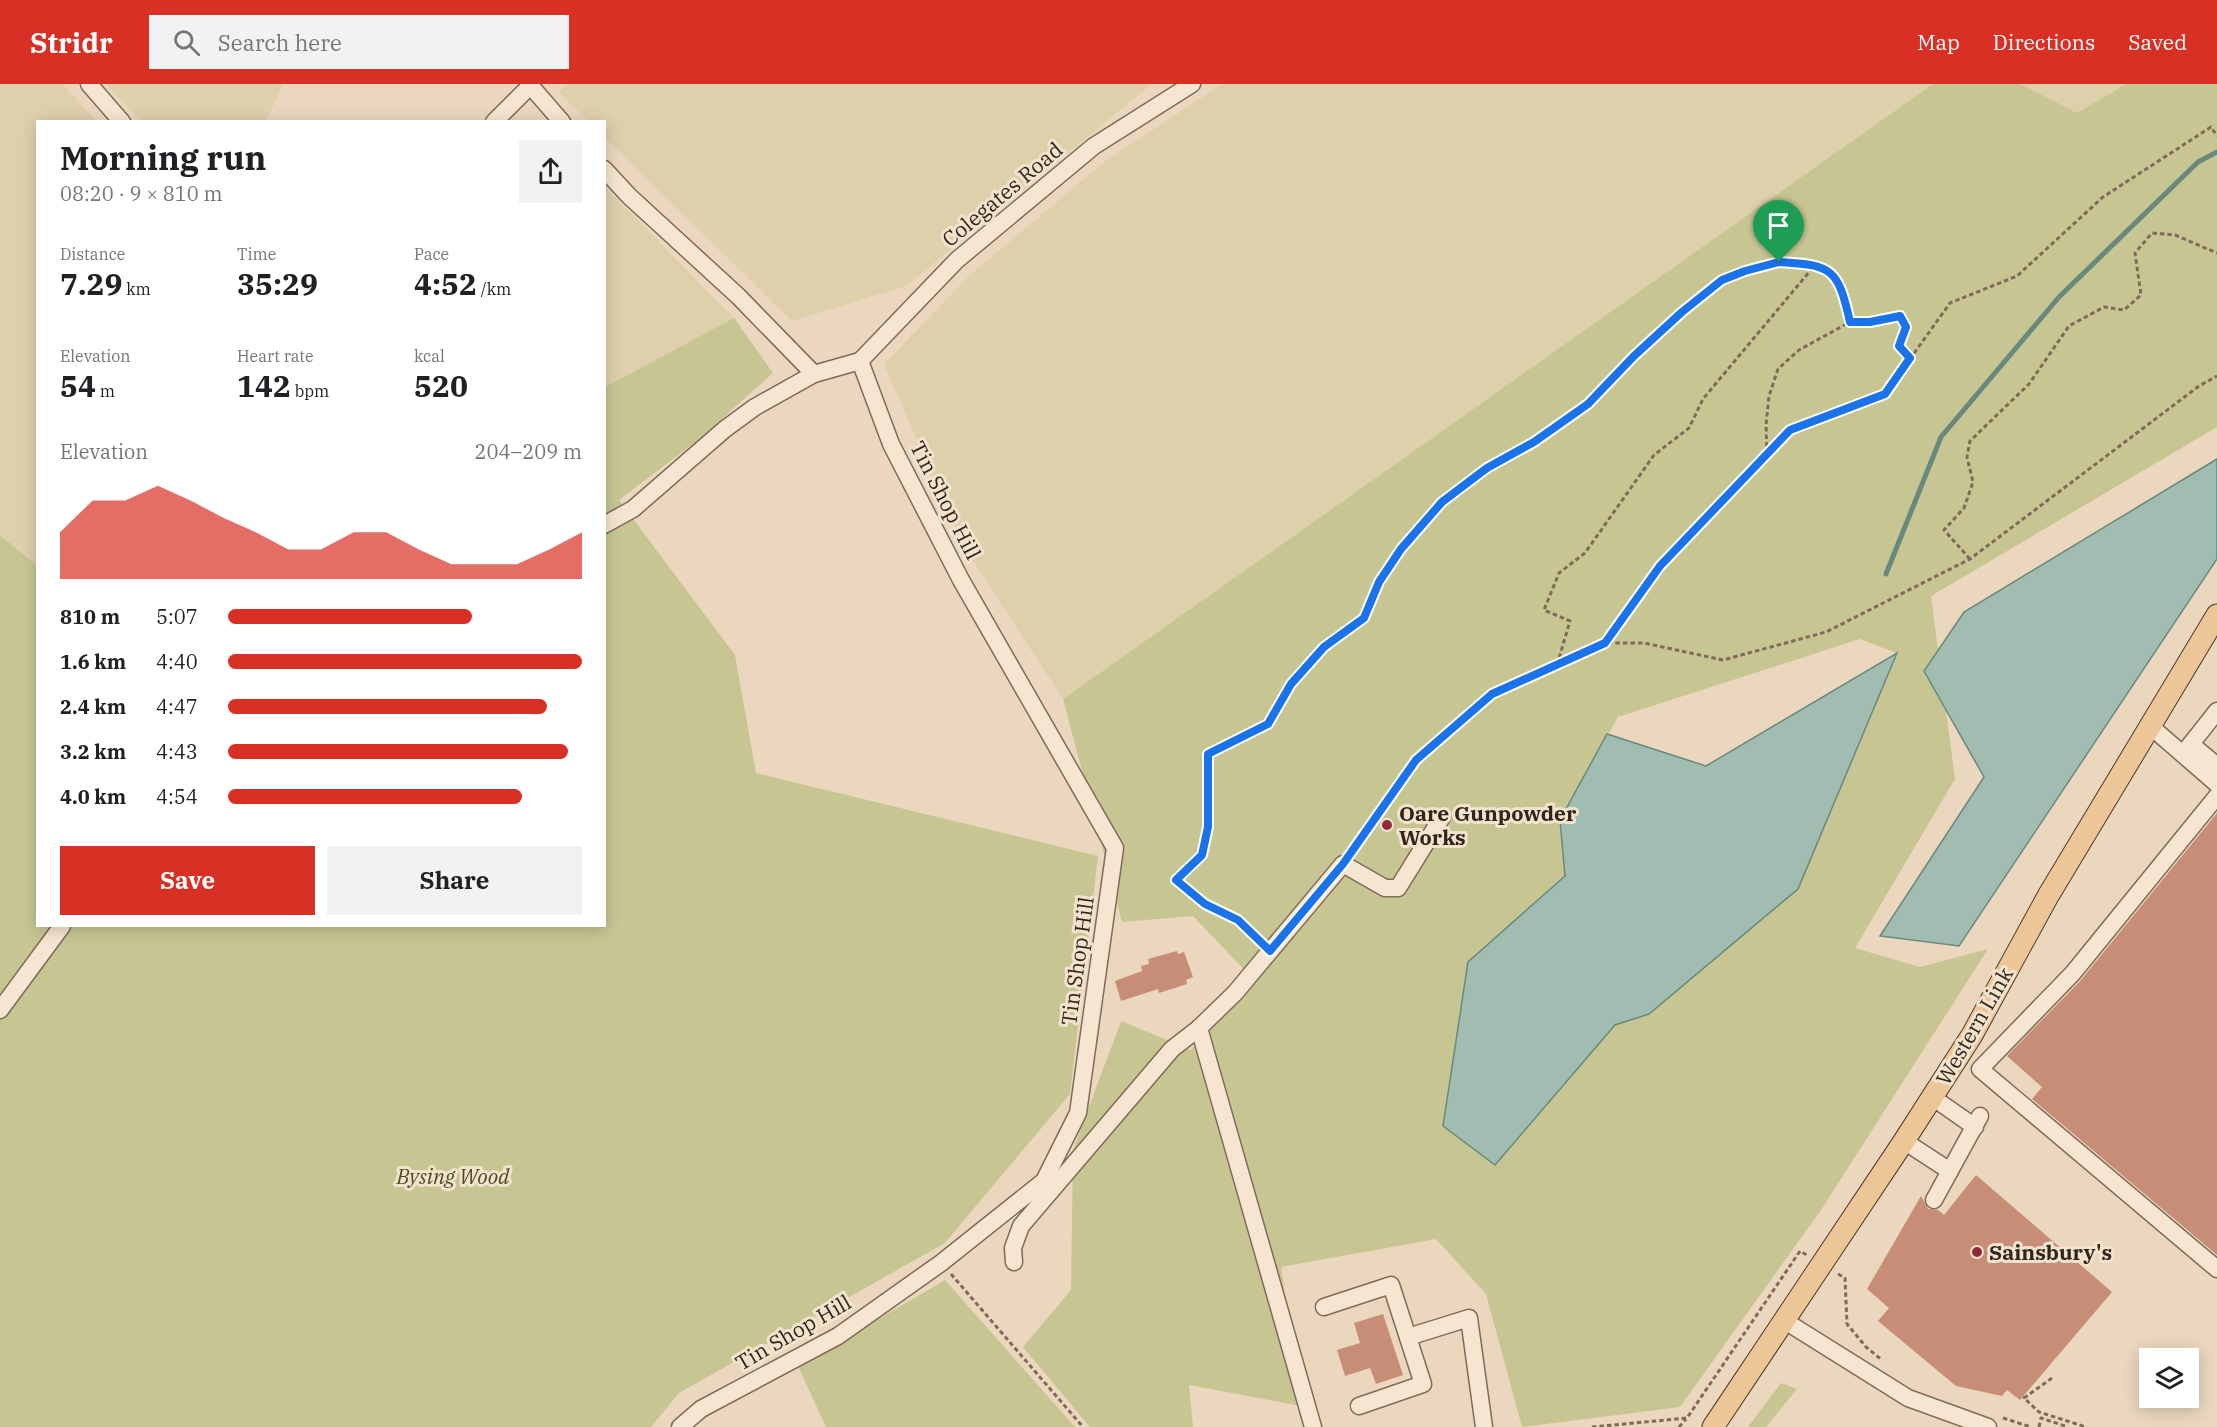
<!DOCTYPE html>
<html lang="en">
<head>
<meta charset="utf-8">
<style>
  body { margin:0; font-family:"IBM Plex Serif",serif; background:#f2f2f2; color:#202124; height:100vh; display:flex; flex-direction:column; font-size:22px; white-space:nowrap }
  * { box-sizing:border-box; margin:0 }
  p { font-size:20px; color:#757577 }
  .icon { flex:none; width:33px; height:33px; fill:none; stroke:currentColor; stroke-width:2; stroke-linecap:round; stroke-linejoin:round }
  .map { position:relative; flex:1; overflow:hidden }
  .sheet { position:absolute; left:36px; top:36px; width:570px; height:807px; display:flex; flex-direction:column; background:#fff; border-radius:0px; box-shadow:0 3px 15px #0003 }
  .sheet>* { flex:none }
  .controls { position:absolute; left:2139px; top:1264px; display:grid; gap:12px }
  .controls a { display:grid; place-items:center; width:60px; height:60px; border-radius:0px; background:#fff; box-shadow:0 3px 15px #0003; font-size:30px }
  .pin { position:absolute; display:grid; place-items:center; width:51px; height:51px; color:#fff; margin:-62px -26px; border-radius:50% 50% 50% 0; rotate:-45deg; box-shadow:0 0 6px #0007 }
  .pin .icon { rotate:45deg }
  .round { display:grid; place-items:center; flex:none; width:63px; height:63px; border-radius:0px; background:#f2f2f2 }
  .head { display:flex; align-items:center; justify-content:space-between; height:102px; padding:0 24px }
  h1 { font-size:33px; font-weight:800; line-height:45px }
  .metrics { display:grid; grid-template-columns:repeat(3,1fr); gap:9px; height:102px; padding:6px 24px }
  .metrics div { display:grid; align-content:center }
  .metrics b { font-size:30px; font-weight:800 }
  .metrics small { font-size:16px; font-weight:400 }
  .metrics p { font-size:16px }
  .chart { height:168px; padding:12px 24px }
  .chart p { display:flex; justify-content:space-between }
  .chart svg { width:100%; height:108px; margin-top:6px; fill:#d93025; opacity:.7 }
  .primary-button { display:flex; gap:12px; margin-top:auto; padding:12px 24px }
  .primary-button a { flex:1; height:69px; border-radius:0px; background:#d93025; color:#fff; font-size:24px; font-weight:800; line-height:69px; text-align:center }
  .primary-button a+a { background:#f2f2f2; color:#202124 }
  ul { padding:0 24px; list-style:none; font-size:20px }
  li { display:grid; grid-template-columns:96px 72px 1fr; align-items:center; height:45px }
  li i { height:15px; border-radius:8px; background:#d93025 }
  header { display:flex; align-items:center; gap:36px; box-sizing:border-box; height:84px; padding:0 30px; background:#d93025; color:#fff }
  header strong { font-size:28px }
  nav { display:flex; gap:33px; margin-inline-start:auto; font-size:21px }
  .search { width:420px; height:54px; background:#f2f2f2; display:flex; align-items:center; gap:15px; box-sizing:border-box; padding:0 21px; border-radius:0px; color:#757577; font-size:22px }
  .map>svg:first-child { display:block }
  .farmland { fill:#dfd0ac }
  .green { fill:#c7c693; fill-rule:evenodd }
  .water { fill:#a1bcb1; stroke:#6a897d; stroke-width:1.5 }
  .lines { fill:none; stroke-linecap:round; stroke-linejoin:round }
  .stream { stroke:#6a897d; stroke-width:5 }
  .building { fill:#c78d76 }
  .minor-casing { stroke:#826958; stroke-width:19 }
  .major-casing { stroke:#4f382d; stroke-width:23 }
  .path { stroke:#826958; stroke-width:3; stroke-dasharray:4.5 3; stroke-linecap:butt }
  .minor { stroke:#f6e6d1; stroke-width:16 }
  .major { stroke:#edc697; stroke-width:21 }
  .route-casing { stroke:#fff; stroke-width:12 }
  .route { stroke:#1a73e8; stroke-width:8 }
  .poi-dot { fill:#8d2c3a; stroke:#f2e3cd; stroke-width:2 }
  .labels { text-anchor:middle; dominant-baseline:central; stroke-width:6; stroke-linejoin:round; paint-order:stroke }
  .street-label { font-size:21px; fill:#32241c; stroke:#f2e3cd }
  .poi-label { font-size:21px; font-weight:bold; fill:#32241c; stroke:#f2e3cd; text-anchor:start }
  .park-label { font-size:21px; font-style:italic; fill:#484d24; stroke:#f2e3cd }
</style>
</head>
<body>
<header>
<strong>Stridr</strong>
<div class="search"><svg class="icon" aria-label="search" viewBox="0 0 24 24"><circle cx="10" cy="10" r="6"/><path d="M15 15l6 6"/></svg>Search here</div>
<nav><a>Map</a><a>Directions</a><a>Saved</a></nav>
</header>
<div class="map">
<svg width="2217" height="1343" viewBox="0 0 2217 1343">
  <rect width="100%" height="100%" fill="#ead7be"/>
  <g class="farmland">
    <polygon points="0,0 62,0 97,37 38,38 37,482 0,451"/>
    <polygon points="106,0 283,0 266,37 142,38"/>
    <polygon points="567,0 1152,0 906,202 792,237 605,54 604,38 588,37 558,8"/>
    <polygon points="1222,0 1933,0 1063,615 961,458 884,280 970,191 1104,78"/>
    <polygon points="2020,0 2126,0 2077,29"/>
    <polygon points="604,102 734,234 605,303 604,303"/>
  </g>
  <g class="green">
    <path d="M1933 0H2020L2077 29 2126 0H2217V343L1931 512 1955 695 1855 864 1920 883 1988 865 1821 1126 1680 1323 1522 1343 1486 1210 1436 1155 1281 1183 1301 1322 1189 1301 1193 1343H1090L1023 1263 1071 1206 1073 1066 1121 937 1191 966 1253 895 1193 832 1122 838 1063 615ZM1860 555 1896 569 1797 805 1649 930 1615 940 1495 1081 1468 878 1565 792 1560 736 1618 633Z"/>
    <polygon points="734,234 773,289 698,356 619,416 735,571 756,689 1098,772 1070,1010 945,1159 679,1309 651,1343 0,1343 0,451 37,482 38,842 604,842 605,303"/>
    <polygon points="945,1196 1075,1343 826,1343 798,1282"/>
    <polygon points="1781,1299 1797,1305 1766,1343 1748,1343"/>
  </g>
  <g class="water">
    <polygon points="2217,375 2217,475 1959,862 1880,852 1984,693 1924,587 1964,528"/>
    <polygon points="1897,569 1798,805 1649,930 1615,941 1495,1081 1443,1042 1468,878 1565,792 1560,736 1607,650 1706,682"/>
  </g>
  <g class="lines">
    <polyline class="stream" points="1886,490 1941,353 2059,213 2198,78 2217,68"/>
  </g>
  <g class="building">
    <polygon points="2217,729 2217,1171 2032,1015 2042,1003 2007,972 2081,896"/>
    <polygon points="1177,867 1178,870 1184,868 1193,893 1186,896 1187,900 1159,909 1158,905 1121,917 1115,897 1142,887 1141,882 1149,880 1148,875"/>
    <polygon points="1976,1091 2112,1208 2020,1316 2007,1306 2002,1312 1956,1302 1878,1237 1889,1224 1867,1205 1921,1112 1928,1125 1938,1126 1944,1131"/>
    <polygon points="1383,1230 1403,1291 1376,1300 1370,1284 1345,1292 1337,1266 1360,1259 1354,1239"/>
  </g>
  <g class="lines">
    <g class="minor-casing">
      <g id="minor">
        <polyline points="89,0 122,38"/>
        <polyline points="529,0 562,38"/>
        <polyline points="494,38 530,2"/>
        <polyline points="604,85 629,112 738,212 814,290"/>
        <polyline points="860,277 957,176 1094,62 1192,0"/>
        <polyline points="604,441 633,425 725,345 755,323 814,290 860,277"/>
        <polyline points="2149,641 2217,700"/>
        <polyline points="2191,660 2217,682"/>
        <polyline points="2183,670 2217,627"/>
        <polyline points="2217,712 2073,889 1980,985 2217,1185"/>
        <polyline points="0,926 62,842"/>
        <polyline points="1932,1013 1975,1043"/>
        <polyline points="1904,1057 1950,1087"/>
        <polyline points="1934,1116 1980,1032"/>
        <polyline points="1014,1178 1013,1164 1021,1142 1172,965 1199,944"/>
        <polyline points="1324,1223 1391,1201 1423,1300 1359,1322"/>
        <polyline points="1785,1237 1908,1314 1988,1343"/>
        <polyline points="1408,1253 1469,1234 1484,1343"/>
        <polyline points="680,1343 701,1325 838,1252 941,1179 1044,1097 1078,1029 1115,764 961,496 891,360 860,277"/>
        <polyline points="1313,1343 1199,944 1235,909 1343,780 1385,804 1398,804 1442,733"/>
      </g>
    </g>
    <g class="major-casing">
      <polyline id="major" points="1713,1343 1904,1057 1972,951 2048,812 2217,531"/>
    </g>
    <g class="path">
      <polyline points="1767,370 1766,341 1769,312 1778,285 1799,266 1850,238 1870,238 1900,232 1906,243 1899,262 1910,275"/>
      <polyline points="1970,475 1944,446 1964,424 1973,398 1967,373 1970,357 2029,300 2069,242 2104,223 2124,226 2141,211 2135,169 2152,149 2175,151 2217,169"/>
      <polyline points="1604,559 1660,482 1790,346 1885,310 1950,219 2017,192 2103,113 2211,43 2217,52"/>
      <polyline points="1557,581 1570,537 1544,526 1559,489 1585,469 1654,371 1689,344 1703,315 1815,181"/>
      <polyline points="1353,766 1416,676 1492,610 1604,559 1644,559 1723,576 1826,548 1970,475 2199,302 2217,292"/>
      <polyline points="1258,855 1238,836 1205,820 1176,797 1202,771 1208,743 1208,670 1268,640 1291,600 1324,563 1364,534 1379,498 1401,466 1442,418 1487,384 1534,358 1588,320 1634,272 1682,228 1722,197 1745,187 1779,178 1816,180 1831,187 1845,215 1850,238"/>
      <polyline points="951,1190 1083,1343"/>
      <polyline points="1838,1190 1845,1194 1847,1240 1866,1263 1882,1276"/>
      <polyline points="2052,1294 2024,1314 2039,1328 2086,1343"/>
      <polyline points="2003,1334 2031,1343"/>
      <polyline points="1592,1343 1687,1334 1800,1167 1807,1171"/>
      <polyline points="1679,1343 1686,1335"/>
      <polyline points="2039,1343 2041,1334 2068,1343"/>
    </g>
    <use href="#minor" class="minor"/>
    <use href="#major" class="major"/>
  </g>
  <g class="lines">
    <g class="route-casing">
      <path id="route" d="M1779 178C1833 181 1838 185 1850 238H1870L1900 232 1906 243 1899 262 1910 274 1885 310 1790 346 1660 482 1605 559 1492 610 1416 676 1343 780 1270 867 1238 836 1205 820 1176 796 1202 771 1208 743V670L1268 640 1291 600 1324 563 1364 534 1379 498 1401 465 1442 418 1487 384 1534 358 1588 320 1634 272 1682 228 1722 196 1745 187Z"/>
    </g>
    <use href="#route" class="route"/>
  </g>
  <g class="poi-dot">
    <circle cx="1387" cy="741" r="6"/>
    <circle cx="1977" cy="1168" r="6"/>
  </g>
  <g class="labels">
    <g class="street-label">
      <text transform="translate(1002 110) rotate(-40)">Colegates Road</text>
      <text transform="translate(946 416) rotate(63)">Tin Shop Hill</text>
      <text transform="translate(1077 877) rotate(-82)">Tin Shop Hill</text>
      <text transform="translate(1974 942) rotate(-60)">Western Link</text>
      <text transform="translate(793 1248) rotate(-30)">Tin Shop Hill</text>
    </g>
    <g class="poi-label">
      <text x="1399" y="729">Oare Gunpowder<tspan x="1399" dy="24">Works</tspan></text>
      <text x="1989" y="1168">Sainsbury's</text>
    </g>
    <g class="park-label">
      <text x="453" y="1092">Bysing Wood</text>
    </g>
  </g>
</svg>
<div class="controls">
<a><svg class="icon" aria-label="layers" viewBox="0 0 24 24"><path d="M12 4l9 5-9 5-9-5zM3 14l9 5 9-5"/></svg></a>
</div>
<div class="pin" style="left:1779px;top:178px;background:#1e9e55"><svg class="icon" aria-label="arrive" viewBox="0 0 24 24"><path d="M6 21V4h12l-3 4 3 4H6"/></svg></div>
<section class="sheet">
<div class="head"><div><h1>Morning run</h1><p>08:20 · 9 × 810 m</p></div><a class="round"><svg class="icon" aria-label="share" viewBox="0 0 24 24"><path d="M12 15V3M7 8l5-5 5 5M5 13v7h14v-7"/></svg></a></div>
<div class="metrics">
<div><p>Distance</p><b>7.29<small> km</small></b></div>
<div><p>Time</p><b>35:29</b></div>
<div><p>Pace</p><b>4:52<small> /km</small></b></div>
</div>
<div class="metrics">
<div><p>Elevation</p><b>54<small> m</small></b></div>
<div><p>Heart rate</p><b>142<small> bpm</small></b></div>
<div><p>kcal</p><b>520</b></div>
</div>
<div class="chart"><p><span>Elevation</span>204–209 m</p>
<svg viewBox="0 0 160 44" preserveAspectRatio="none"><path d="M0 44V25L10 12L20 12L30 6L40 12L50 19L60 25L70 32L80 32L90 25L100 25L110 32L120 38L130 38L140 38L150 32L160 25V44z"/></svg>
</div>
<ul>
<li><b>810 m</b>5:07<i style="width:69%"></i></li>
<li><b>1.6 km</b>4:40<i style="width:100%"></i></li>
<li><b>2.4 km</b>4:47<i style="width:90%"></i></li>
<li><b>3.2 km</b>4:43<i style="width:96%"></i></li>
<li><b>4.0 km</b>4:54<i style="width:83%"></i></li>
</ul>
<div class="primary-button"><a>Save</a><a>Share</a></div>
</section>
</div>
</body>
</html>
